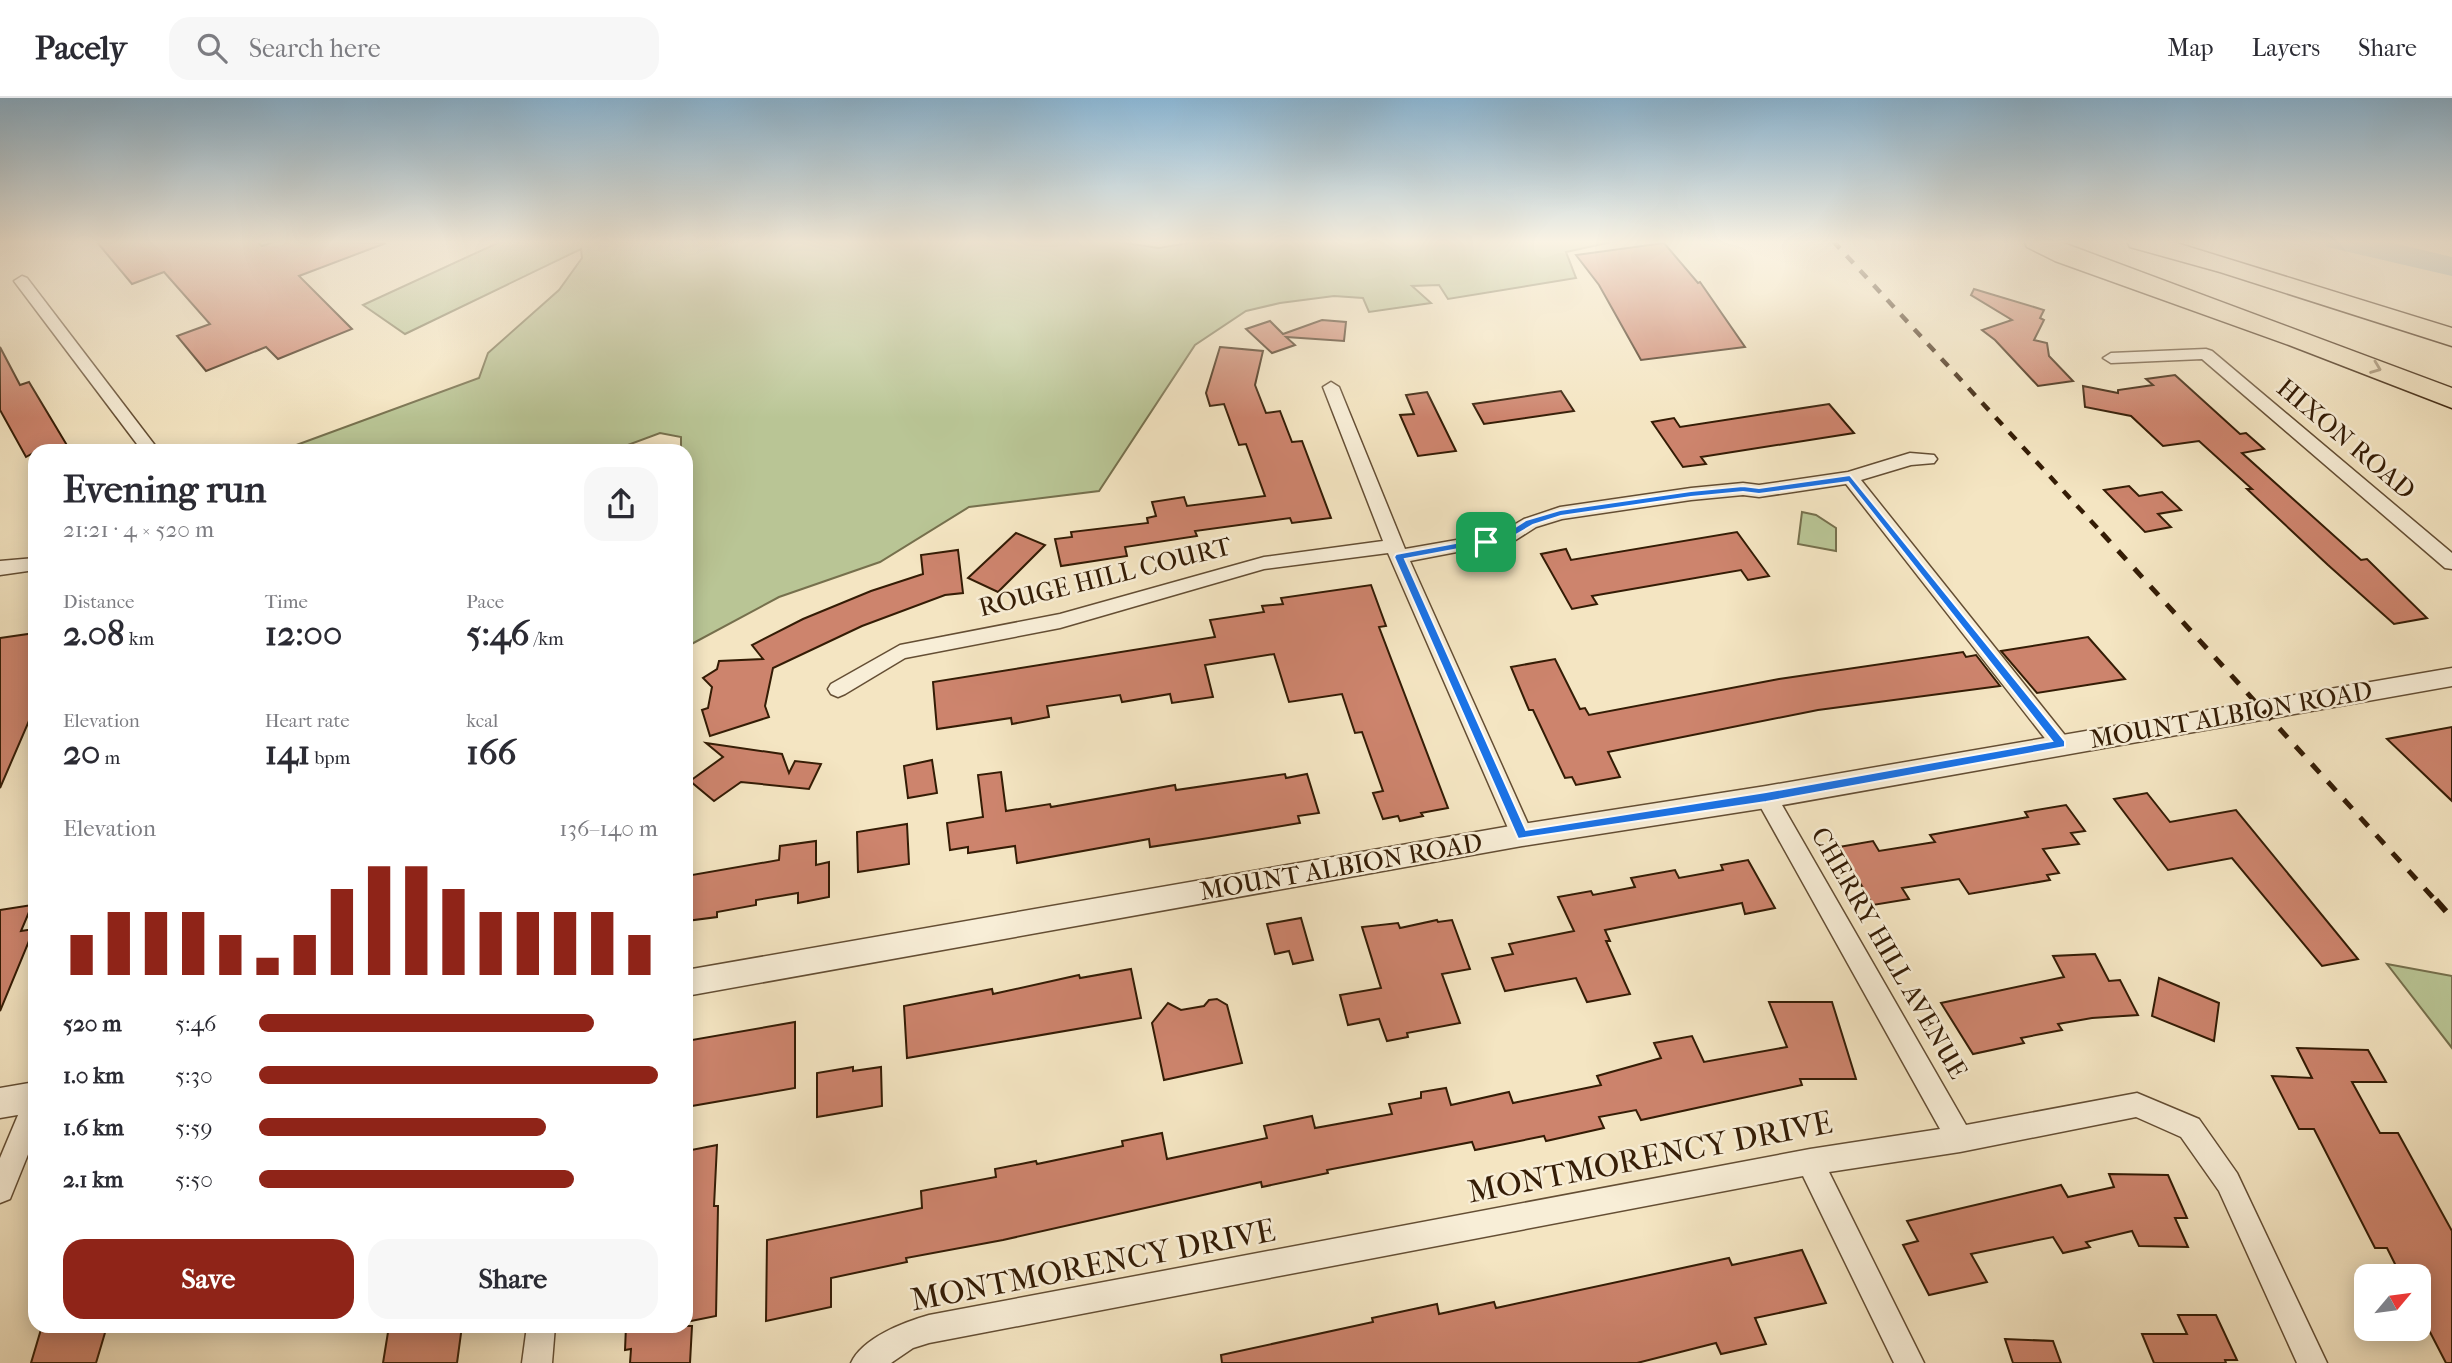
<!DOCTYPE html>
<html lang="en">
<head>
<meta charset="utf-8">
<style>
  body { margin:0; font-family:"IM FELL French Canon",serif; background:#f7f7f7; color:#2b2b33; height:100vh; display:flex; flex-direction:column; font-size:26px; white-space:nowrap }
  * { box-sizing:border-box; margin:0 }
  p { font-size:23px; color:#7c7c81 }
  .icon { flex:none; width:38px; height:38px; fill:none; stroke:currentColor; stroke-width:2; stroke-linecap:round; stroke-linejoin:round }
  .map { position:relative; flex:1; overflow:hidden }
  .details { position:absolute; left:28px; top:346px; width:665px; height:889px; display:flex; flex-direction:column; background:#fff; border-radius:21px; box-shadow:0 4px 18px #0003 }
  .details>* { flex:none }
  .needle { width:46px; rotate:61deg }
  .fabs { position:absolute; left:2354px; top:1166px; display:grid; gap:14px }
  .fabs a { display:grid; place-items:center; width:77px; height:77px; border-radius:14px; background:#fff; box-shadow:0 4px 18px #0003; font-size:35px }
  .pin { position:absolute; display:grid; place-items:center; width:60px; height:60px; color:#fff; margin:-30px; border-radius:14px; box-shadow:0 4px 10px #0006 }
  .round { display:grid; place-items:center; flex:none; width:74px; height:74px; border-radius:21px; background:#f7f7f7 }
  .overview { display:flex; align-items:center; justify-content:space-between; height:119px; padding:0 35px }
  h1 { font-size:38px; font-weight:800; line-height:52px }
  .figures { display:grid; grid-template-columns:repeat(3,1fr); gap:10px; height:119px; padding:7px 35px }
  .figures div { display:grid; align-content:center }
  .figures b { font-size:35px; font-weight:800 }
  .figures small { font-size:19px; font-weight:400 }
  .figures p { font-size:19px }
  .chart { height:196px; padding:14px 35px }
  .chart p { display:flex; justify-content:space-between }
  .chart svg { width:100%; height:126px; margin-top:7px; stroke:#8f2418; stroke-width:6 }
  .action { display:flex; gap:14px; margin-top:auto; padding:14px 35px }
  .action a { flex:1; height:80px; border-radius:21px; background:#8f2418; color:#fff; font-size:28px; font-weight:800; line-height:80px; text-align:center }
  .action a+a { background:#f7f7f7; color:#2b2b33 }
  ul { padding:0 35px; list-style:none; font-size:23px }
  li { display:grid; grid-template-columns:112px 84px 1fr; align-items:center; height:52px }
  li i { height:18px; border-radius:9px; background:#8f2418 }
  header { display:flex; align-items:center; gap:42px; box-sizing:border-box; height:98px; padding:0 35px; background:#fff; border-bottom:2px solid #e1e1e2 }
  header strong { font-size:33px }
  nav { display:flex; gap:38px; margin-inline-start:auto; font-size:24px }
  .search { width:490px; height:63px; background:#f7f7f7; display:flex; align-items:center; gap:18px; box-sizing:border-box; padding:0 24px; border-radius:21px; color:#7c7c81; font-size:26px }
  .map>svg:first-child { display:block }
  .green { fill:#b9c595; stroke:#76704d; stroke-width:2 }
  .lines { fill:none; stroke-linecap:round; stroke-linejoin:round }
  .river { fill:#9fbdbd; fill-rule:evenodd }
  .building { fill:#cd846d; stroke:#341c05; stroke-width:2 }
  .minor-casing { stroke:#644e34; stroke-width:3 }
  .tertiary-casing { stroke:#644e34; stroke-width:3 }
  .motorway-casing { stroke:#341c05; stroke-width:3 }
  .minor { fill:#f8eed7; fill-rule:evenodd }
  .tertiary { fill:#f8eed7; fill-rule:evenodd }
  .motorway { fill:#f4e5c2; fill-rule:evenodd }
  .rail-far2 { stroke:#341c05; stroke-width:4.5; stroke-dasharray:10 10; stroke-linecap:butt }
  .rail-far1 { stroke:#341c05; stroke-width:5; stroke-dasharray:12 12; stroke-linecap:butt }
  .rail { stroke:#341c05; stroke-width:6; stroke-dasharray:15 15; stroke-linecap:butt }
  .oneway { stroke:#9e8b6d }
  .route { fill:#1a73e8; stroke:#fff; stroke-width:2; fill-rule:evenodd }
  .labels { text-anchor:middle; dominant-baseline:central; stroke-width:5; stroke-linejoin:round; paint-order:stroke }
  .street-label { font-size:26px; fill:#341c05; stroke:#f8eed7 }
  .near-street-label { font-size:32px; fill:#341c05; stroke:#f8eed7 }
</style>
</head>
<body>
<header>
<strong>Pacely</strong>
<div class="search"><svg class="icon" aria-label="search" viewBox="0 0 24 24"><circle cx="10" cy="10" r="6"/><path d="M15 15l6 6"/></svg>Search here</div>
<nav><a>Map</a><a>Layers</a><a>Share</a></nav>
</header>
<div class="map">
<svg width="2452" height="1265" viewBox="0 0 2452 1265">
  <rect width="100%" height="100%" fill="#f4e5c2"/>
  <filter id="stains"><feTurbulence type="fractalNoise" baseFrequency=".00286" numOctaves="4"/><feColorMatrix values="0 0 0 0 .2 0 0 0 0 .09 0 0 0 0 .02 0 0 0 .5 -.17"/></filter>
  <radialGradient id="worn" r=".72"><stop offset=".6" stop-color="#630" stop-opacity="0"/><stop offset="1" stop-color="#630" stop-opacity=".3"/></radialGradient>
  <g class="green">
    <polygon points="502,143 1112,143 1159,150 1201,143 1616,143 1566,154 1576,180 1448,201 1439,187 1412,188 1431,205 1369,214 1363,200 1334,198 1280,205 1246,213 1195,247 1099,393 969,409 880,464 779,499 686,549 686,354 681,353 681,339 660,335 609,354 280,353 479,280 488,255 559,192 582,160 581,151 405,236 363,207"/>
    <polygon points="1802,414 1816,417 1836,430 1836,453 1798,446"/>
    <polygon points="2387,866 2452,878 2452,950"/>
  </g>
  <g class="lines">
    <polygon class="river" points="2323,143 2385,143 2452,159 2452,178 2327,149"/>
  </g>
  <g class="building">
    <polygon points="96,143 257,143 262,148 276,143 386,145 299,178 352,231 278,261 266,249 206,273 177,238 210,226 164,174 132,186"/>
    <polygon points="1664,145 1698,185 1700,184 1745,249 1641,262 1599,187 1576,157"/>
    <polygon points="1974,191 2044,212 2040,220 2044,222 2034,242 2047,245 2049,258 2073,283 2038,288 1995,242 1982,232 2012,222 1971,197"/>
    <polygon points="1322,222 1346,224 1344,243 1286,239 1295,247 1272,255 1246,231 1270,223 1283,236"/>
    <polygon points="0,249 20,287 29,284 71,354 35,354 26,359 0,312"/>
    <polygon points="1220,249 1263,253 1255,287 1266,315 1280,313 1292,344 1302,343 1331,420 1292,425 1290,420 1195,433 1197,438 1125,449 1127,458 1061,468 1055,441 1072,439 1071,434 1148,425 1147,420 1156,418 1152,404 1184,399 1187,408 1265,398 1246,346 1239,347 1224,306 1210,308 1206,295"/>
    <polygon points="2175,277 2240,336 2246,335 2264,351 2242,355 2361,462 2367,461 2427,520 2394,526 2328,467 2247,391 2252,391 2199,343 2163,348 2131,318 2085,309 2083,288 2118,295 2118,292 2153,287 2146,281"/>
    <polygon points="1561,293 1574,313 1484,326 1473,306"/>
    <polygon points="1427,294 1456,353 1418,358 1400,317 1414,316 1406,297"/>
    <polygon points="1829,306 1854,335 1701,359 1706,366 1683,369 1652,324 1674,320 1680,329"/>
    <polygon points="2129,388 2139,398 2162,394 2181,412 2158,416 2171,429 2145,434 2104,392"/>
    <polygon points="1737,434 1769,478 1748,482 1741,472 1592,498 1597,506 1572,511 1541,456 1566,451 1571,462"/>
    <polygon points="1016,435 1045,447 998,494 968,480"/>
    <polygon points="958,452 963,495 945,497 862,528 773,570 765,608 769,619 710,638 702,612 708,610 712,589 703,580 717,571 719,563 763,561 752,547 803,521 871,493 923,476 921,457"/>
    <polygon points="1371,487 1386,528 1379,529 1448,710 1421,715 1423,718 1400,723 1398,718 1383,721 1373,695 1383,693 1362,634 1355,635 1342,596 1289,604 1274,556 1205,567 1213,599 1172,605 1170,596 1122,604 1120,597 1047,608 1049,619 1012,626 1011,620 937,631 933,584 1215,539 1210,522 1264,514 1262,508 1283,506 1281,500"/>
    <polygon points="35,535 35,609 0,690 0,540"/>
    <polygon points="2088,539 2125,581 2037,595 2001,553"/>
    <polygon points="1963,554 1966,559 1976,557 2000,588 1818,612 1608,654 1620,679 1576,687 1572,679 1565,680 1533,612 1529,612 1511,569 1555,561 1580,611 1585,610 1589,617 1779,581"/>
    <polygon points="2452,629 2452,703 2387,641"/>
    <polygon points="706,645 782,656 789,675 795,663 821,666 809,691 741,684 714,703 690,683 723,659"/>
    <polygon points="932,662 937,695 908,700 904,668"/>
    <polygon points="1001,674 1006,713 1050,706 1051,709 1175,687 1176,692 1285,676 1286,680 1307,676 1319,715 1298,718 1300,725 1209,740 1150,749 1149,741 1017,765 1015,748 968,755 968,749 950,752 947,725 983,719 978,677"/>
    <polygon points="2147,695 2170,724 2236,712 2358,861 2322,868 2232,760 2168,772 2114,701"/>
    <polygon points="2066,707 2085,733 2071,735 2079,746 2043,751 2059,775 2047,777 2050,782 1969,796 1959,781 1902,790 1909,801 1873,807 1839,749 1873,743 1879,753 1935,744 1930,737 2028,719 2025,714"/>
    <polygon points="907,726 909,766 858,774 857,734"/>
    <polygon points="816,743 816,767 829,764 829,799 798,805 798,795 756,802 756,807 717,814 717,819 686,823 686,778 779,762 780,748"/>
    <polygon points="1748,762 1775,810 1745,816 1742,805 1605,832 1610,843 1606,843 1630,896 1587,904 1576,880 1505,893 1492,860 1513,856 1509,846 1574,833 1558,799 1591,793 1593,797 1635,789 1631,780 1675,772 1679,780 1723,772 1721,767"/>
    <polygon points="32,807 21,833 34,831 0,913 0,812"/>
    <polygon points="1301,820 1313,862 1293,866 1289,853 1275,856 1267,826"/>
    <polygon points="1437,822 1438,824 1452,822 1470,871 1442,876 1460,925 1407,935 1408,939 1387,943 1379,921 1348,927 1340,897 1381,890 1362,829 1398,825 1400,830"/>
    <polygon points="2095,856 2109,883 2120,882 2138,917 2092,920 2058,926 2062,932 2021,940 2024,945 1973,956 1941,905 2064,879 2053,858"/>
    <polygon points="1131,871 1141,920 907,960 904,908 992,891 993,896 1079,877 1080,880"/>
    <polygon points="2159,880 2219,905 2214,943 2152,918"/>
    <polygon points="1217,901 1227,907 1242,965 1164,982 1152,925 1168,905 1181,912 1204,908 1209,902"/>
    <polygon points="1769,904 1832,904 1856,981 1800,981 1802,987 1641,1022 1636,1012 1599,1019 1604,1030 1546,1043 1544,1038 1475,1052 1472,1044 1327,1072 1328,1075 1262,1089 1261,1084 1003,1142 906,1160 907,1164 831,1180 831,1209 766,1223 767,1142 922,1110 921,1093 996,1079 995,1071 1036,1063 1037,1066 1123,1048 1122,1043 1162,1035 1167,1061 1267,1040 1264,1028 1312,1018 1315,1030 1392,1016 1389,1006 1421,1000 1421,994 1446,990 1451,1007 1509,994 1513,1005 1601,987 1597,978 1661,960 1654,945 1692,938 1704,964 1787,949"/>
    <polygon points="795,924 795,990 686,1009 686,943"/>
    <polygon points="2297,950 2368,952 2386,984 2352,984 2380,1035 2398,1035 2452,1133 2452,1265 2446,1265 2418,1211 2418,1178 2401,1178 2387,1150 2375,1150 2314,1031 2299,1031 2272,978 2312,980"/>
    <polygon points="853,969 853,973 881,969 882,1008 817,1019 817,975"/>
    <polygon points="717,1047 714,1108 718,1108 716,1218 686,1224 686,1053"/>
    <polygon points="2109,1076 2168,1077 2187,1120 2175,1120 2188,1149 2139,1148 2132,1133 2086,1144 2090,1149 2063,1155 2053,1139 1971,1156 1987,1184 1929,1197 1903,1147 1918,1143 1907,1123 2061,1087 2068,1099 2114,1089"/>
    <polygon points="1802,1152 1826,1205 1755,1220 1766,1246 1721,1256 1716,1245 1637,1265 1222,1265 1221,1257 1373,1224 1372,1220 1437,1206 1439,1216 1494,1204 1496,1210 1729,1160 1732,1167"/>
    <polygon points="2178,1217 2216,1217 2237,1262 2225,1262 2226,1265 2154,1265 2142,1236 2187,1236"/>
    <polygon points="42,1228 107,1228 96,1265 31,1265"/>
    <polygon points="389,1228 462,1228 457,1265 383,1265"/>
    <polygon points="626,1228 692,1228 690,1265 630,1265 631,1251 625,1252"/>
    <polygon points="2005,1241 2053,1243 2061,1265 2013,1265"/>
  </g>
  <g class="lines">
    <g class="minor-casing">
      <g id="minor">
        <polygon points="22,178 27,180 160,354 143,354 14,183"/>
        <polygon points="2206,251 2212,253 2452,455 2452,471 2445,470 2202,261 2111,265 2103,260 2111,255"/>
        <polygon points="1331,284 1339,289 1405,451 1502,434 1524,421 1560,409 1691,390 1743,385 1759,387 1848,374 1910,355 1934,357 1937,361 1934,365 1911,367 1861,382 2072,646 2068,652 2061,654 2054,652 1846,386 1759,399 1743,397 1691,402 1562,421 1536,429 1514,443 1410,463 1533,737 1530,743 1522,746 1514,743 1511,737 1388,455 1264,471 1060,530 905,560 845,596 838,599 831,596 828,591 831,586 900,547 1060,516 1264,459 1383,443 1323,289"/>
        <polygon points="35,460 35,472 0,477 0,463"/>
        <path d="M1766 690 1774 693 1966 1027 2137 995 2199 1021 2237 1075 2327 1265H2297L2219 1093 2181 1039 2136 1019 1960 1054 1829 1074 1924 1265H1894L1803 1078 929 1245 913 1250 891 1265H851C862 1240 904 1224 929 1217L1810 1051 1940 1031 1755 699 1758 693Z"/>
        <polygon points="35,995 35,1039 10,1101 0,1105 0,1060 26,998"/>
        <polygon points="527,1228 555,1228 552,1265 522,1265"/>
      </g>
    </g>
    <g class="tertiary-casing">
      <g id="tertiary">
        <polygon points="2452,570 2452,588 1766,710 1522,748 686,898 686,872 1522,726 1766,688"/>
        <polygon points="35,984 35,1014 0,1020 0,990"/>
      </g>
    </g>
    <g class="motorway-casing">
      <g id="motorway">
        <polygon points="2024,143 2058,143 2452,290 2452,310 2289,247 2055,163 2027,149"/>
        <polygon points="2127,143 2170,143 2452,230 2452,248 2220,174 2130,149"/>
      </g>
    </g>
    <use href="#minor" class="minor"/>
    <use href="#tertiary" class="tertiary"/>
    <use href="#motorway" class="motorway"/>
    <polyline class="rail-far2" points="1833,143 2103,436"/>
    <polyline class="rail-far1" points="2102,435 2437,804"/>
    <polyline class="rail" points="2436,802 2452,820"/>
  </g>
  <defs><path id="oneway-chevron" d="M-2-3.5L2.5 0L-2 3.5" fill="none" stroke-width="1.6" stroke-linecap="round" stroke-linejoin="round" transform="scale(1.75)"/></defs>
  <use class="oneway" href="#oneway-chevron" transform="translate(2376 270) rotate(21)"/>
  <linearGradient id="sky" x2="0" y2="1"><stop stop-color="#8bb8d7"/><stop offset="0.45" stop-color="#faf3e4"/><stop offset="1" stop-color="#faf3e4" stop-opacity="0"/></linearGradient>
  <rect width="2452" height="320" fill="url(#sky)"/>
  <path class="route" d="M1850 377 2065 643V649L1766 704 1518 741 1394 459 1396 456 1504 436 1526 422 1560 412 1691 393 1743 388 1759 390ZM1848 384 2052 643 1766 694 1526 732 1405 461 1507 442 1533 427 1561 418 1691 399 1743 394 1759 396Z"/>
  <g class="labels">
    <g class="street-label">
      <text transform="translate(2346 341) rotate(40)">HIXON ROAD</text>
      <text transform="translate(1105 479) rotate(-14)">ROUGE HILL COURT</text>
      <text transform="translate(2231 617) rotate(-10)">MOUNT ALBION ROAD</text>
      <text transform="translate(1341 769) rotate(-10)">MOUNT ALBION ROAD</text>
      <text transform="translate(1889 855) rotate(60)">CHERRY HILL AVENUE</text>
    </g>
    <g class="near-street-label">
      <text transform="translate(1650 1059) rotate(-11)">MONTMORENCY DRIVE</text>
      <text transform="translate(1093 1167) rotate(-11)">MONTMORENCY DRIVE</text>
    </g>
  </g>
  <rect width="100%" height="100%" filter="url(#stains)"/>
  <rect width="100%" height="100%" fill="url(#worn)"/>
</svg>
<div class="fabs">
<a><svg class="needle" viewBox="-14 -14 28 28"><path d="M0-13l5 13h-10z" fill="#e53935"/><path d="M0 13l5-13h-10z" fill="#7c7c81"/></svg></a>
</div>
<div class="pin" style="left:1486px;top:444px;background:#1e9e55"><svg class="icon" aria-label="arrive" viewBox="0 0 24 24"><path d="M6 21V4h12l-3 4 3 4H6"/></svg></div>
<section class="details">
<div class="overview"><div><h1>Evening run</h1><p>21:21 · 4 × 520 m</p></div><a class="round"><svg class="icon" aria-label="share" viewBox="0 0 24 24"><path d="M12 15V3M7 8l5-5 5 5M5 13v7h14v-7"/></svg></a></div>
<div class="figures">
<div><p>Distance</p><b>2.08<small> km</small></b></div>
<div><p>Time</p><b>12:00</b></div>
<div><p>Pace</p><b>5:46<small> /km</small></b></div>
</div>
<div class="figures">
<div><p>Elevation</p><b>20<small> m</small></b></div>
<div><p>Heart rate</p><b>141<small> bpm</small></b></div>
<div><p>kcal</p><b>166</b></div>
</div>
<div class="chart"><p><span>Elevation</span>136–140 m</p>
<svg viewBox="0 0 160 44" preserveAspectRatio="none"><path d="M5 44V30M15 44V22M25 44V22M35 44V22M45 44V30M55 44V38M65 44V30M75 44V14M85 44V6M95 44V6M105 44V14M115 44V22M125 44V22M135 44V22M145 44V22M155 44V30"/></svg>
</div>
<ul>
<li><b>520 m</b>5:46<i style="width:84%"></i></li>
<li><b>1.0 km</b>5:30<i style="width:100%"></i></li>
<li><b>1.6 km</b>5:59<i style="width:72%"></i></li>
<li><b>2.1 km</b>5:50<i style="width:79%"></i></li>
</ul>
<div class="action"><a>Save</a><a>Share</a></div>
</section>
</div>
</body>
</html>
